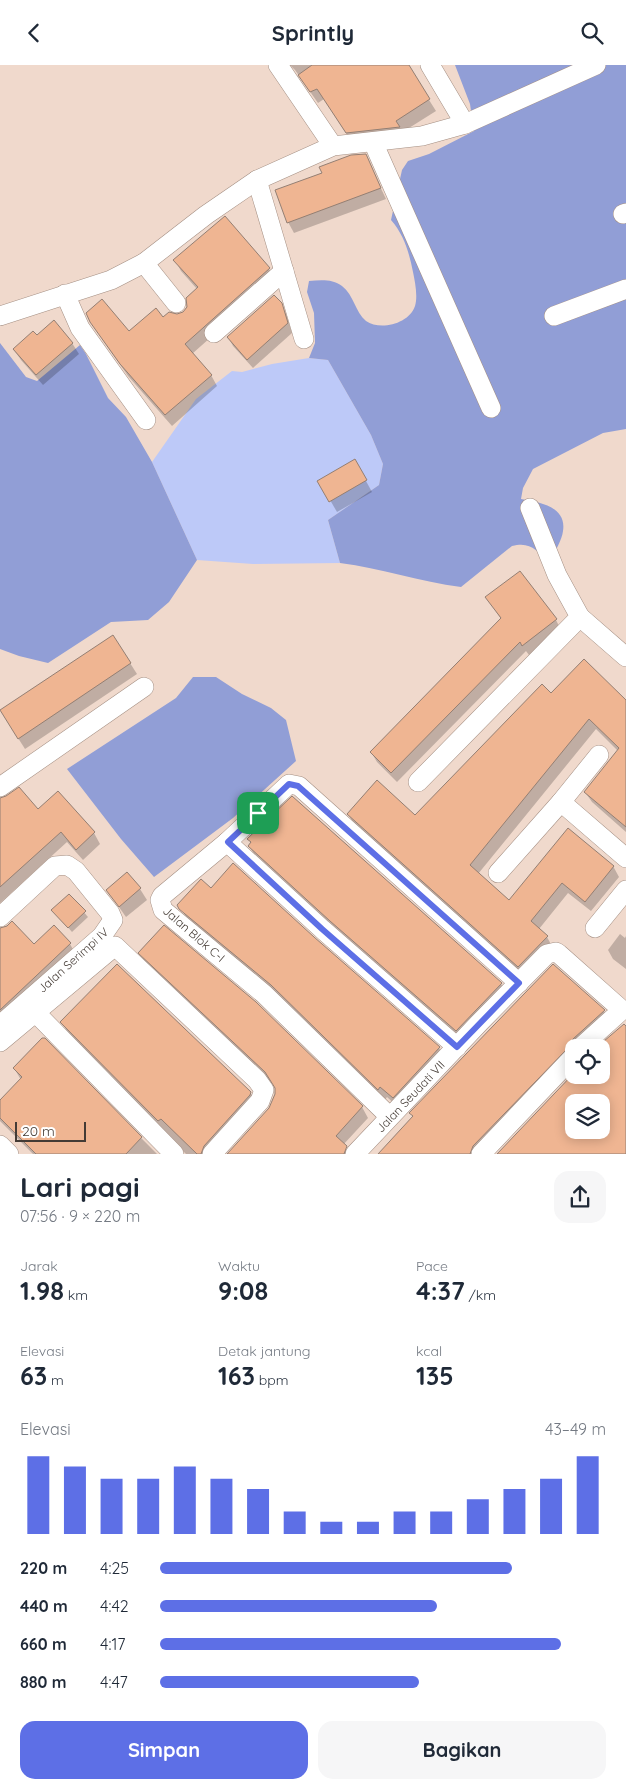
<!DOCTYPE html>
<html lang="id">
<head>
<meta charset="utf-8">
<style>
  body { margin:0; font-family:Quicksand,sans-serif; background:#f6f6f7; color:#1f2937; height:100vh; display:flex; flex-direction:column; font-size:19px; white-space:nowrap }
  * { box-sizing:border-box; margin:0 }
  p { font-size:16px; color:#747a83 }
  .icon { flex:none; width:28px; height:28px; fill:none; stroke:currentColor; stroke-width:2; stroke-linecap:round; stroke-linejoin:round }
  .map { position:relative; height:1089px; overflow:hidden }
  .drawer { display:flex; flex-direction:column; background:#fff; flex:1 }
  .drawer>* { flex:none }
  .controls { position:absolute; left:565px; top:974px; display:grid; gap:10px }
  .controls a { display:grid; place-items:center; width:45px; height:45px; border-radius:10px; background:#fff; box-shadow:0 2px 12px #0003; font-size:25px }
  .scale { position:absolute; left:15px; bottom:12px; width:71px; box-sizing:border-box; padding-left:5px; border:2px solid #443b35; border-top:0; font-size:14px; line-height:18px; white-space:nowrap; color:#443b35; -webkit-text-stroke:4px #fff; paint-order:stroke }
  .pin { position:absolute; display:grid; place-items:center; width:42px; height:42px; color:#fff; margin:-21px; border-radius:10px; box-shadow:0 2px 8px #0006 }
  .round { display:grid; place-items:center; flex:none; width:52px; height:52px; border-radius:15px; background:#f6f6f7 }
  .summary { display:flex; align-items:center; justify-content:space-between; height:85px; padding:0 20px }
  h1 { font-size:28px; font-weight:800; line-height:38px }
  .figures { display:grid; grid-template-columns:repeat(3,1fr); gap:8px; height:85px; padding:5px 20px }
  .figures div { display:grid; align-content:center }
  .figures b { font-size:25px; font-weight:800 }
  .figures small { font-size:14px; font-weight:400 }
  .figures p { font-size:14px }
  .chart { height:140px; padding:10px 20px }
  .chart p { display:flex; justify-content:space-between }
  .chart svg { width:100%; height:90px; margin-top:5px; stroke:#5d6fe6; stroke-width:6 }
  .primary-button { display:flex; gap:10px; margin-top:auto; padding:10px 20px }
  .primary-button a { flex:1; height:58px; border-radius:15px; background:#5d6fe6; color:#fff; font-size:20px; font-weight:800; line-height:58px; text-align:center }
  .primary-button a+a { background:#f6f6f7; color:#1f2937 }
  ul { padding:0 20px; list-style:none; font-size:16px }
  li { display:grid; grid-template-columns:80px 60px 1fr; align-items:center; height:38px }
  li i { height:12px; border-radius:6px; background:#5d6fe6 }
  header { display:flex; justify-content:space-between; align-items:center; height:65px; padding:0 20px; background:#fff; font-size:22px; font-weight:800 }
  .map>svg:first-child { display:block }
  .green { fill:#bdc9f8 }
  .forest { fill:#919ed6 }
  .shadow { fill:#0003 }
  .building { fill:#efb592; stroke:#947f73; fill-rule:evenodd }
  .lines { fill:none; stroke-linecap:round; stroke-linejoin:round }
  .street-casing { stroke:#a48f83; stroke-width:20 }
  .street { stroke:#fff; stroke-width:19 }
  .route-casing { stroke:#fff; stroke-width:10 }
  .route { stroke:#5d6fe6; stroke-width:6 }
  .labels { text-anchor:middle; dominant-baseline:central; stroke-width:4; stroke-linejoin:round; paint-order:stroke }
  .street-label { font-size:12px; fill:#443b35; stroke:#fff }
</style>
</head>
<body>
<header><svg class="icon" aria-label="back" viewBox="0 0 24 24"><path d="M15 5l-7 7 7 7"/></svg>Sprintly<svg class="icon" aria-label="search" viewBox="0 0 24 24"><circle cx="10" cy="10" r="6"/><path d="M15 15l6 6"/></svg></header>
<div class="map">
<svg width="626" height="1089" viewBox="0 0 626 1089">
  <rect width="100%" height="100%" fill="#f0d9cc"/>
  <polygon class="green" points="309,293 328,295 371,370 383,399 379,420 328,455 340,498 253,499 197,495 152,397 196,334 232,306 242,307 272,299"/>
  <g class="forest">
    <path d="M455 0H626V364L603 368 533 404 523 423 521 434C538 437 567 441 563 466 562 475 555 486 551 495 535 487 532 476 512 481L461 522C420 517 381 503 340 498L328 455 379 420 383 399 371 370 328 295 309 293 315 278 314 248 307 227 309 216C321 215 333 214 342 221 354 230 355 247 366 256 380 266 409 259 415 241 418 231 415 217 413 207 409 187 404 170 391 155L402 105 408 96 429 89 474 66 470 39Z"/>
    <polygon points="0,278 26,312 37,316 80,280 86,289 108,333 126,352 152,397 197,495 169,537 148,555 111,557 48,598 19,591 0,584"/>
    <polygon points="193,612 216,612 242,629 271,643 286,655 296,696 233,753 154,812 121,774 67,704 176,633"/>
  </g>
  <g class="shadow">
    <polygon points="286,0 407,0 436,46 401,68 353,79 324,34 318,38 295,5 291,1"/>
    <polygon points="365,90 386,134 294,168 288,157 323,109"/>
    <polygon points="225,152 269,204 275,215 192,289 211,310 217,321 172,361 128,311 91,257 129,268 163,254 183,248 197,224 181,206 175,195"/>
    <polygon points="281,239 286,249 292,268 253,303 233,281 228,272"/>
    <polygon points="37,272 72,278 79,289 43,320 21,295 14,285"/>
    <polygon points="355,396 372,427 337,447 319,416"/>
    <polygon points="487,533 556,555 561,565 529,590 526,586 397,717 377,697 371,687 501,554"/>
    <polygon points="130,598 137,609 25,684 1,646"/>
    <polygon points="551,630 626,637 626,767 592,737 585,727 618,686 596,664 478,809 509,837 568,764 613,801 619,812 591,846 568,828 539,864 547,872 553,883 525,912 354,759 348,749 415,751"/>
    <polygon points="58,728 94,768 100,779 83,795 67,777 0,838 0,734 38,746"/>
    <polygon points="294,733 501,919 508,930 463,976 337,867 256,792 249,781 251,779 249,774"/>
    <polygon points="127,809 140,824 147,835 126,852 107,825"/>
    <polygon points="211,824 314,873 439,983 446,994 399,1043 387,1032 385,1035 187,854 179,840"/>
    <polygon points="69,830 88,852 72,867 53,845"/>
    <polygon points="620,869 625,873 626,871 626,904 613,894 608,885"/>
    <polygon points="0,871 34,881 70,879 76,890 0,961"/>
    <polygon points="140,888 362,1042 368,1053 343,1080 350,1089 229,1089 270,1044 277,1024 274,1020 146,899"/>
    <polygon points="553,901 604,946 610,957 482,1089 380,1089 414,1053 411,1048"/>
    <polygon points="62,957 250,1027 257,1039 213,1089 186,1089 68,968"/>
    <polygon points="44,975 157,1089 33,1089 0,1056 0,1036 21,1015 14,1003"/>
  </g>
  <g class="building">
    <polygon points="312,0 409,0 430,34 396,56 400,62 346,68 317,24 310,27 298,10"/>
    <polygon points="366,89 381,123 287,158 275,125 322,108 319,102 351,90"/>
    <polygon points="225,151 270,203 185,279 212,310 165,350 120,299 90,257 86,248 102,234 129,266 156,243 163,252 169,247 177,249 183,247 187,242 186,233 198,222 173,195"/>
    <polygon points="274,230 282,238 288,258 247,295 227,272"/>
    <polygon points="54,255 73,278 36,310 13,284 33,266 37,270"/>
    <polygon points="355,394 367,415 329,437 317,416"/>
    <polygon points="520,506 557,554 522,581 520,577 391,708 370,687 501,553 485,532"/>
    <polygon points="113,570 131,598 18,674 0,645"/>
    <polygon points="584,594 626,635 626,762 584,727 619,683 589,654 470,800 509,835 568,763 614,801 585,837 562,818 531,856 548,871 518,902 347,749 377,715 415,750 542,619 551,628"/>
    <polygon points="19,722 38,744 58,726 95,767 76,785 61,767 0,822 0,733 6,731"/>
    <polygon points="292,731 502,918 456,966 330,856 248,781 251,777 247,774"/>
    <polygon points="233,798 314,872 440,982 393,1033 380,1022 378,1025 271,920 179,844 177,840 201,814 211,823"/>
    <polygon points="127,807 141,823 119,842 106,825"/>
    <polygon points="69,829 86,846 68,863 51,845"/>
    <polygon points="12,856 34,879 54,860 71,878 0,945 0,863 7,861"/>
    <polygon points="164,860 256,937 363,1041 336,1071 347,1081 344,1089 227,1089 269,1043 275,1029 275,1023 265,1007 138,888"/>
    <polygon points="117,899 251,1027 250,1030 204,1081 201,1089 197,1089 161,1054 158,1056 60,957"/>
    <polygon points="553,899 605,945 573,974 570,981 473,1081 470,1089 378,1089 413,1051 409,1048"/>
    <path d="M624 959 626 961V1089H497L574 1008V1010H601V982H597ZM574 1038H601V1065H574Z"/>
    <polygon points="42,973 45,973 142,1072 126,1089 36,1089 0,1053 0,1035 22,1012 13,1003"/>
  </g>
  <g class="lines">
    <g class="street-casing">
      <g id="street">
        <polyline points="278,0 333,81"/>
        <polyline points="430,0 465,59"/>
        <polyline points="373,77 491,343"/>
        <polyline points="257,115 304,274"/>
        <polyline points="623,149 626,148"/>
        <polyline points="144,198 176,238"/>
        <polyline points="65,229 80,263 146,355"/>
        <polyline points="0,251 111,215 144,198 206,150 257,115 333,81 422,71 465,59 596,0"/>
        <polyline points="554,251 626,224"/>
        <polyline points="214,268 284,206"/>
        <polyline points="580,552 626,592"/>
        <polyline points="418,717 580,552 557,510 530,443"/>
        <polyline points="0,722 144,622"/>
        <polyline points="561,737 626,793"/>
        <polyline points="227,777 289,719 299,721 519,918"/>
        <polyline points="498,808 561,737 599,690"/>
        <polyline points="0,852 55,801 67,800 76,806 110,848 113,855 102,871 0,960"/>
        <polyline points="595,863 626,825"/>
        <polyline points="35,947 174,1089"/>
        <polyline points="0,977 115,881 257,1015 264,1025 260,1036 212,1089"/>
        <polyline points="389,1051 264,929 163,845 160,835 162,831 227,777 322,864 457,982"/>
        <polyline points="0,1080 9,1089"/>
        <path id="s1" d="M355 1089 480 957 547 889 556 887 559 889 622 945 581 982"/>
        <polyline points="481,1089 574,991"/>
      </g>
    </g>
    <use href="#street" class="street"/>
  </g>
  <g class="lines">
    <g class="route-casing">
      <polygon id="route" points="289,719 298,721 519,918 457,982 322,864 228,777"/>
    </g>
    <use href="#route" class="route"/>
  </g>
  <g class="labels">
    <g class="street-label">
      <text transform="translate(194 869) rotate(41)">Jalan Blok C-I</text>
      <text transform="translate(73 895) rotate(-42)">Jalan Serimpi IV</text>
      <text stroke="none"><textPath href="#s1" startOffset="80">Jalan Seudati VII</textPath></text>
    </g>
  </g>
</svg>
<div class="controls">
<a><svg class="icon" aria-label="locate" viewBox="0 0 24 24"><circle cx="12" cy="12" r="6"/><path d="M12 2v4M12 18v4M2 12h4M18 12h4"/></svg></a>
<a><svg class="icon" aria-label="layers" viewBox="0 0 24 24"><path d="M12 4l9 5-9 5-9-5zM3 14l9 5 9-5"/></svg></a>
</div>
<div class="scale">20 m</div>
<div class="pin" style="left:258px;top:748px;background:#1e9e55"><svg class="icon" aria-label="arrive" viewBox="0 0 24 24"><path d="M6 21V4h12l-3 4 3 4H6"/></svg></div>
</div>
<section class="drawer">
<div class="summary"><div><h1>Lari pagi</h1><p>07:56 · 9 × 220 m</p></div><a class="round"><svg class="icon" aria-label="share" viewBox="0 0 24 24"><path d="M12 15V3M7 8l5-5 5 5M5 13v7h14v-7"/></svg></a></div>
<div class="figures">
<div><p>Jarak</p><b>1.98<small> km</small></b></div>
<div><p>Waktu</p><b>9:08</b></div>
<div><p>Pace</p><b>4:37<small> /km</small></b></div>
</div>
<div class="figures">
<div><p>Elevasi</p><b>63<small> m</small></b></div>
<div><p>Detak jantung</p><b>163<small> bpm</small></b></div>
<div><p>kcal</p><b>135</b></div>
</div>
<div class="chart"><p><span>Elevasi</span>43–49 m</p>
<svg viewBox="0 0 160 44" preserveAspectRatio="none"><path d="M5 44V6M15 44V11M25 44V17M35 44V17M45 44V11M55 44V17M65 44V22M75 44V33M85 44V38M95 44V38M105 44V33M115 44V33M125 44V27M135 44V22M145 44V17M155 44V6"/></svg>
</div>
<ul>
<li><b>220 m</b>4:25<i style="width:79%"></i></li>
<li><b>440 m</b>4:42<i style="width:62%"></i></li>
<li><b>660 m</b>4:17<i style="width:90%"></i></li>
<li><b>880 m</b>4:47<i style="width:58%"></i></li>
</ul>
<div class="primary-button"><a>Simpan</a><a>Bagikan</a></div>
</section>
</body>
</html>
